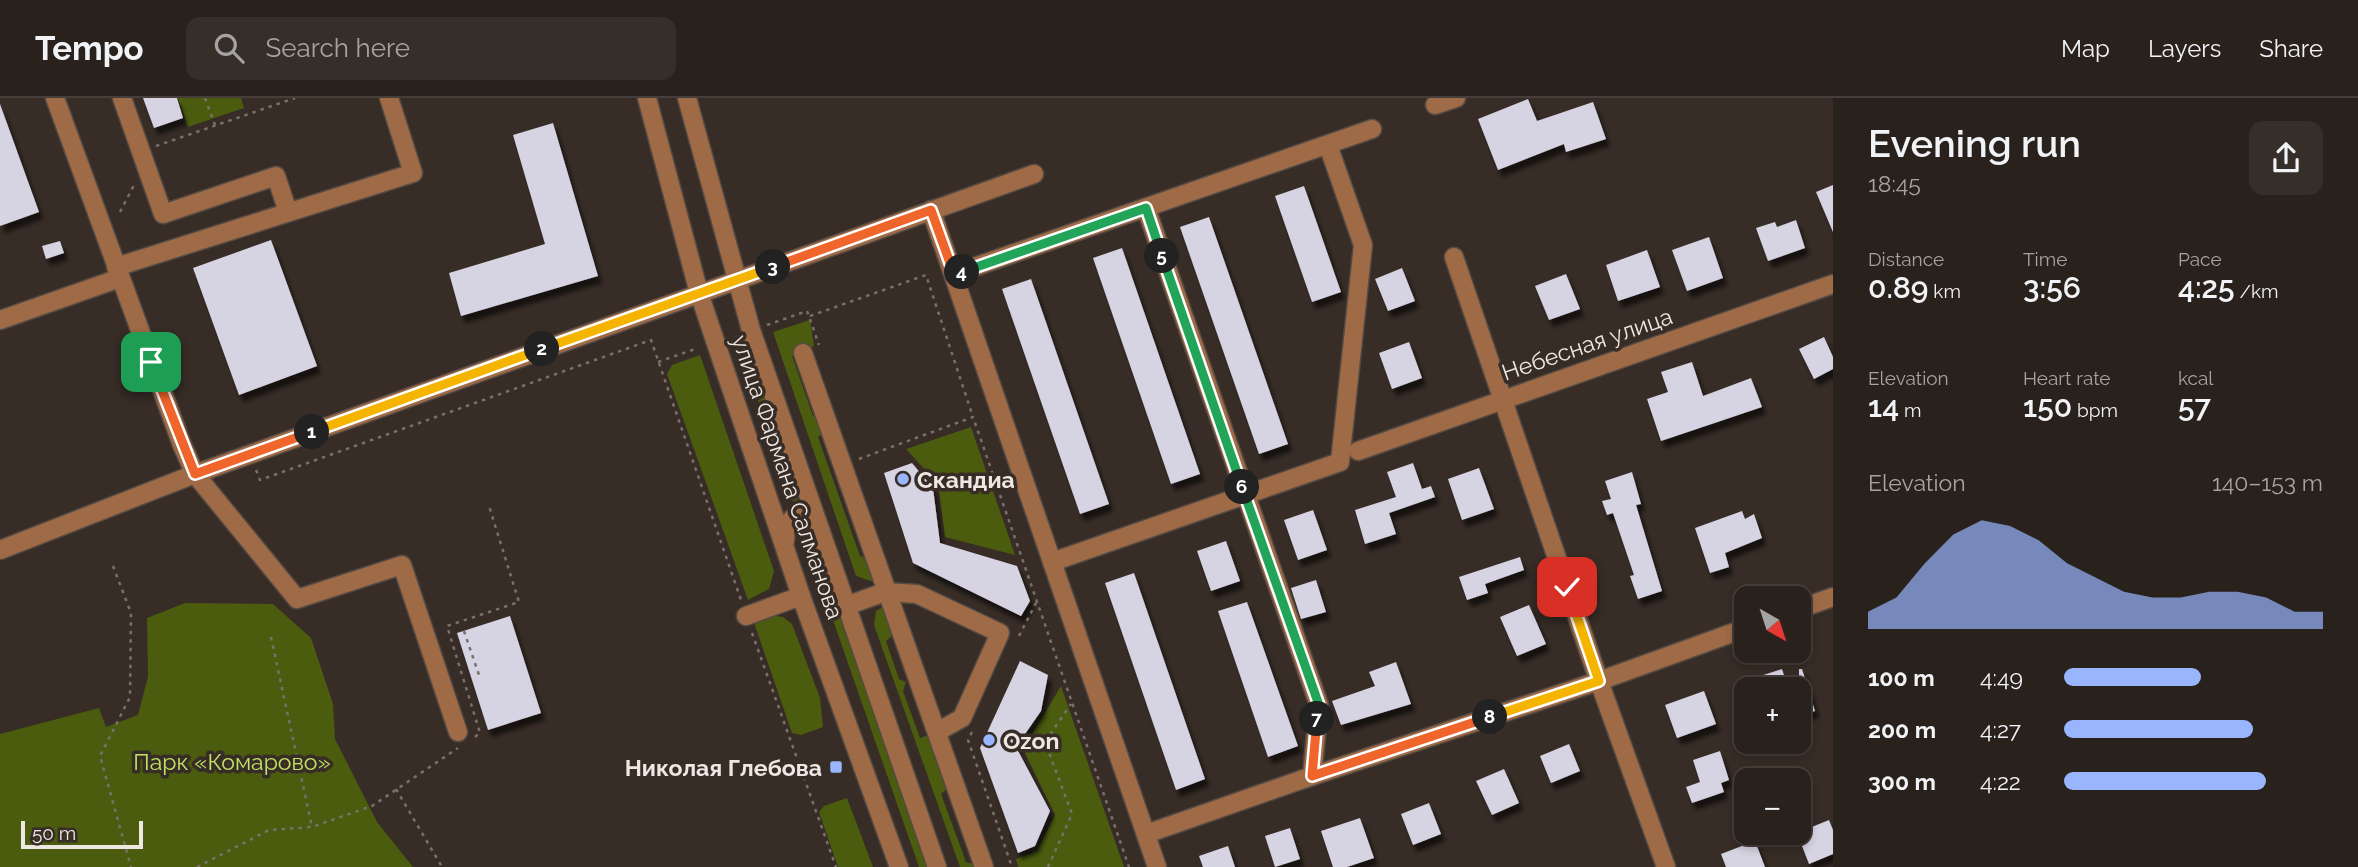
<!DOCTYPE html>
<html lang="en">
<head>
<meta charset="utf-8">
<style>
  body { margin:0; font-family:Raleway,sans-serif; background:#352e29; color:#f1f3f6; height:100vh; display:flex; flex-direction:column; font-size:26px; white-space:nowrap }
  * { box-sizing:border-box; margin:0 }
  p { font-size:23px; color:#a5a3a3 }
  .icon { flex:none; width:38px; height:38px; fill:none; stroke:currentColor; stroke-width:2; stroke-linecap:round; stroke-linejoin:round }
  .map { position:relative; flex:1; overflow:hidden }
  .details { display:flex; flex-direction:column; background:#29211c; width:525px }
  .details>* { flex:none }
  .needle { width:46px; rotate:141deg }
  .controls { position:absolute; left:1734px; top:488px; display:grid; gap:14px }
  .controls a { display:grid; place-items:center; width:77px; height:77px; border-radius:14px; background:#29211c; box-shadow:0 4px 10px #0003,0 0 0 2px #453e3b; font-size:35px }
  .scale { position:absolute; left:21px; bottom:18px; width:122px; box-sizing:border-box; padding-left:7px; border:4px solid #eee7e2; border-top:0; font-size:19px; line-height:24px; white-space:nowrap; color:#eee7e2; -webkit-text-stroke:5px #372c26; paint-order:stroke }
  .pin { position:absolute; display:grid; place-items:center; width:60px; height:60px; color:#fff; margin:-30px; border-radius:14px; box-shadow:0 4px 10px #0006 }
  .km { position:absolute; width:35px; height:35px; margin:-18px; border-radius:50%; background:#222; color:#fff; font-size:19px; line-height:35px; text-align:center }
  .round { display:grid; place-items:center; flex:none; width:74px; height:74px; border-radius:14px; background:#352e29 }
  .head { display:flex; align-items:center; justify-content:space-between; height:119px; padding:0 35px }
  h1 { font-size:38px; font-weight:600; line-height:52px }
  .figures { display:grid; grid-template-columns:repeat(3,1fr); gap:10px; height:119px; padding:7px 35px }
  .figures div { display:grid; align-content:center }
  .figures b { font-size:30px; font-weight:600 }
  .figures small { font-size:19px; font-weight:400 }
  .figures p { font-size:19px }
  .chart { height:196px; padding:14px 35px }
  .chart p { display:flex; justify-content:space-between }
  .chart svg { width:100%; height:126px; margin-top:7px; fill:#98b5fd; opacity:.7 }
  ul { padding:0 35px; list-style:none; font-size:23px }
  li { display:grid; grid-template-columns:112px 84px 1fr; align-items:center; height:52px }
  li i { height:18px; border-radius:9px; background:#98b5fd }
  header { display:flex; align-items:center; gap:42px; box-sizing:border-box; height:98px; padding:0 35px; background:#29211c; border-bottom:2px solid #453e3b }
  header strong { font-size:33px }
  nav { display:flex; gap:38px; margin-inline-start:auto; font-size:24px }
  .search { width:490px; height:63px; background:#352e29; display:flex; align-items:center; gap:18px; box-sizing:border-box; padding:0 24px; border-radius:14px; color:#a5a3a3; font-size:26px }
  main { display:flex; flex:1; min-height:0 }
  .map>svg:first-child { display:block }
  .green { fill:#4b5c0f }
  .building { fill:#d6d3e2; filter:url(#shadow) }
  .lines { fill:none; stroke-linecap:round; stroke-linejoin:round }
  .minor-casing { stroke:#544a44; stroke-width:21 }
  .path { stroke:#79706a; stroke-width:2.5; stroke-dasharray:3.5 5; stroke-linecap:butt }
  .minor { stroke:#9f6a46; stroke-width:18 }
  .split-1-casing { stroke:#fff; stroke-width:14 }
  .split-2-casing { stroke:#fff; stroke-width:14 }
  .split-3-casing { stroke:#fff; stroke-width:14 }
  .split-4-casing { stroke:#fff; stroke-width:14 }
  .split-5-casing { stroke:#fff; stroke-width:14 }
  .split-6-casing { stroke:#fff; stroke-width:14 }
  .split-7-casing { stroke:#fff; stroke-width:14 }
  .split-8-casing { stroke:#fff; stroke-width:14 }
  .split-9-casing { stroke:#fff; stroke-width:14 }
  .split-1 { stroke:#f0652b; stroke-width:9 }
  .split-2 { stroke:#f5b400; stroke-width:9 }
  .split-3 { stroke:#f5b400; stroke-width:9 }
  .split-4 { stroke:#f0652b; stroke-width:9 }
  .split-5 { stroke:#22a559; stroke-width:9 }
  .split-6 { stroke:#22a559; stroke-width:9 }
  .split-7 { stroke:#22a559; stroke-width:9 }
  .split-8 { stroke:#f0652b; stroke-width:9 }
  .split-9 { stroke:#f5b400; stroke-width:9 }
  .poi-dot { fill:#98b5fd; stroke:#372c26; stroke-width:2.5 }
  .labels { text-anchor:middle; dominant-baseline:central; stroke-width:7; stroke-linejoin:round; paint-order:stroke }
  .street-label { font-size:23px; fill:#eee7e2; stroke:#372c26 }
  .poi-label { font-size:23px; font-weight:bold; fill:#eee7e2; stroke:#372c26; text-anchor:start }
  .park-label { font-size:23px; fill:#c1e364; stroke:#372c26 }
</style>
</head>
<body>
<header>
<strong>Tempo</strong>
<div class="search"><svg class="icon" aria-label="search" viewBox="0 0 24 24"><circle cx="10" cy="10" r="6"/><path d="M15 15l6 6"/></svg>Search here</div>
<nav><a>Map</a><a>Layers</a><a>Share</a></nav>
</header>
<main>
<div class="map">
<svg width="1833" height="769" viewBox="0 0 1833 769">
  <defs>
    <filter id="shadow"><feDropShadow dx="4" dy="7" stdDeviation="2" flood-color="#0009"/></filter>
  </defs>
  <rect width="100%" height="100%" fill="#372c26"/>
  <g class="green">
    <polygon points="178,0 241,0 244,10 188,29"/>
    <polygon points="810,222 814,248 792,258 813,318 825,318 829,331 818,339 860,458 875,463 883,487 856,478 773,234"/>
    <polygon points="743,235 798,402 793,404 735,238"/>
    <polygon points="700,257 774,473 769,491 748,502 667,276 672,267"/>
    <polygon points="971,329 1015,457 945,439 938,386 906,351"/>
    <polygon points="810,434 928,769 919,769 803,436"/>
    <polygon points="185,505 273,506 311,540 333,606 335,641 377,724 413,769 0,769 0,636 99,610 106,629 138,617 148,579 147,520"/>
    <polygon points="890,505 899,532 886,543 899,581 906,584 903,593 920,640 937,634 954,684 941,696 966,764 984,769 960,769 874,527 876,513"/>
    <polygon points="770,517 783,519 792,526 820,600 823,629 801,637 792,635 753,522"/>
    <polygon points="1061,588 1124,769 1018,769 1016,761 1037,753 1055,717 1023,651"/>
    <polygon points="847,700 873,769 838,769 819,714 824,708"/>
  </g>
  <g class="building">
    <polygon points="143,0 177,0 183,20 154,30"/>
    <polygon points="1528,1 1537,23 1593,4 1606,41 1566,54 1564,46 1498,72 1478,21"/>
    <polygon points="0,6 39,114 0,128"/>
    <polygon points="553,25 598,178 461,218 449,175 545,146 513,37"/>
    <polygon points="1833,87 1833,134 1816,94"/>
    <polygon points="1304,88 1341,194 1312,204 1275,98"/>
    <polygon points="1209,119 1288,346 1259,356 1180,129"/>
    <polygon points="1796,122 1805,150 1768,163 1756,130 1775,124 1777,129"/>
    <polygon points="1709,139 1723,180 1687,193 1672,152"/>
    <polygon points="271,142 317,268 239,297 193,170"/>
    <polygon points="60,143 64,155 46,161 42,148"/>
    <polygon points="1122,150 1200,376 1171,386 1093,160"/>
    <polygon points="1647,152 1660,189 1618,203 1606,167"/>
    <polygon points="1402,170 1415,203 1388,213 1375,181"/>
    <polygon points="1566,176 1580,211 1549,222 1535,188"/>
    <polygon points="1031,181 1109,406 1080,416 1002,191"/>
    <polygon points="1824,239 1833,259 1833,271 1814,281 1799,251"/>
    <polygon points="1409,244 1422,280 1392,291 1379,255"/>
    <polygon points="1692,264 1703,298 1751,280 1762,309 1661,343 1647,301 1668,294 1661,274"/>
    <polygon points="912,365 933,390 940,445 1017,468 1030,503 1021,518 913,465 884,375"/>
    <polygon points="1413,365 1422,391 1431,388 1435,399 1389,415 1396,436 1365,446 1355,412 1396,399 1387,374"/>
    <polygon points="1479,370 1494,411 1462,422 1448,381"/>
    <polygon points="1632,374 1641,406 1636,407 1662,493 1638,501 1630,478 1634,477 1613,415 1607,417 1602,403 1611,401 1605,383"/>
    <polygon points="1313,412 1327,452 1298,462 1284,422"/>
    <polygon points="1742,413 1745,421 1754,416 1762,440 1725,455 1729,469 1710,475 1695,430"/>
    <polygon points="1226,443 1240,483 1211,493 1197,453"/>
    <polygon points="1520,459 1524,472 1485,486 1488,495 1467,502 1459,479"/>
    <polygon points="1134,475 1205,681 1176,692 1105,485"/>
    <polygon points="1316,482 1326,514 1301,521 1291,490"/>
    <polygon points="1247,504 1298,648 1268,659 1218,513"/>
    <polygon points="1529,507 1546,546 1517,558 1500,519"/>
    <polygon points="510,518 541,615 488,632 457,535"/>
    <polygon points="1020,563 1048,577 1041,613 1016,649 1050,713 1035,748 1018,755 980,650"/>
    <polygon points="1396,564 1411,606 1341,627 1332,603 1375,588 1369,574"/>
    <polygon points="1782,571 1789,592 1758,592 1754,580"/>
    <polygon points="1799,571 1802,571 1815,613 1799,618"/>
    <polygon points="1704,593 1716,626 1677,640 1665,607"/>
    <polygon points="1569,646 1580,673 1551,685 1540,658"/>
    <polygon points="1720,653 1729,682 1721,685 1724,694 1692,705 1686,689 1700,684 1693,662"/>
    <polygon points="1504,671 1519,705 1492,717 1476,683"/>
    <polygon points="1429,705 1441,736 1413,747 1401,716"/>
    <polygon points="1360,720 1374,760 1347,769 1333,769 1321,733"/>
    <polygon points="1829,722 1833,732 1833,756 1809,766 1797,735"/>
    <polygon points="1290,730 1300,761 1275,769 1265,738"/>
    <polygon points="1755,743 1765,769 1726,769 1721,756"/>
    <polygon points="1228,748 1235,769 1203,769 1199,758"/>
  </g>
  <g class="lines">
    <g class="minor-casing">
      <g id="minor">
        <polyline points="55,0 182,347 195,376 297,501 402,467 458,634"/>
        <polyline points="122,0 163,116 276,78 288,114"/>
        <polyline points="647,0 699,195 801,498 899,769"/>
        <polyline points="687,0 751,232 937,769"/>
        <polyline points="1435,7 1456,0"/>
        <polyline points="1146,110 1319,607 1312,678 1146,736"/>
        <polyline points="931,112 1157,769"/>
        <polyline points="1454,159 1599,583 1666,769"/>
        <polyline points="116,169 413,75 389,0"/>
        <polyline points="954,176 1372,31"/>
        <polyline points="0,222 120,180"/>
        <polyline points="803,255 984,769"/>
        <polyline points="1358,353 1833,186"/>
        <polyline points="785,443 786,427 795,418 808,419 820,432"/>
        <polyline points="0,452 195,376 1034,76"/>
        <polyline points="1052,464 1340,364 1363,147 1328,47"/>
        <polyline points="846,508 885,494 917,496 1000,535 962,620 937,634"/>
        <polyline points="1799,511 1833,499"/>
        <polyline points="746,518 801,498"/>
        <polyline points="1312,678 1599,583 1746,530"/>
      </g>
    </g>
    <g class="path">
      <polyline points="205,0 215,27"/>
      <polyline points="156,48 295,0"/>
      <polyline points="120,114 134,87"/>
      <polyline points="810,218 926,177 973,319"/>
      <polyline points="767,227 807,213 819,247"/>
      <polyline points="658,264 698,250"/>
      <polyline points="859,361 973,319 1129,769"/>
      <polyline points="256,372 260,382 651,242 741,502"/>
      <polyline points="113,468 131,515 130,599 100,658 131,769"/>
      <polyline points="464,533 479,577"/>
      <polyline points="752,535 836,769"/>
      <polyline points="1019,538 1037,503"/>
      <polyline points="271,539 312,729"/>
      <polyline points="972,634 968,642 1012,769"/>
      <polyline points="475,639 480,635 447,528 519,504 489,408"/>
      <polyline points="396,691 442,769"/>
      <polyline points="197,769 269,732 312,729 372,708 458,650"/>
      <polyline points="1048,769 1072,716 1045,644 1071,606"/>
    </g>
    <use href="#minor" class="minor"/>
  </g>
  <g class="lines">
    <g class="split-1-casing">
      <polyline id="split-1" points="151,264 195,376 312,334"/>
    </g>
    <g class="split-2-casing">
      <polyline id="split-2" points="312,334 542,251"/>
    </g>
    <g class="split-3-casing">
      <polyline id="split-3" points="542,251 773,169"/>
    </g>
    <g class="split-4-casing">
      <polyline id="split-4" points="773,169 931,112 954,176 962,174"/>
    </g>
    <g class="split-5-casing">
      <polyline id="split-5" points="962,174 1146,110 1162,158"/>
    </g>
    <g class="split-6-casing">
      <polyline id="split-6" points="1162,158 1242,389"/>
    </g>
    <g class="split-7-casing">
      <polyline id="split-7" points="1242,389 1319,607 1317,621"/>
    </g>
    <g class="split-8-casing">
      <polyline id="split-8" points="1317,621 1312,678 1490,619"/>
    </g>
    <g class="split-9-casing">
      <polyline id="split-9" points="1490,619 1599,583 1567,489"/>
    </g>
    <use href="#split-1" class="split-1"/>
    <use href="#split-2" class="split-2"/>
    <use href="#split-3" class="split-3"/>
    <use href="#split-4" class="split-4"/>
    <use href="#split-5" class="split-5"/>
    <use href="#split-6" class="split-6"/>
    <use href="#split-7" class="split-7"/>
    <use href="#split-8" class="split-8"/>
    <use href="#split-9" class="split-9"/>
  </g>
  <g class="poi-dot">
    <circle cx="903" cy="381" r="7"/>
    <circle cx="989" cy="642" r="7"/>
    <rect x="829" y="662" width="14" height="14" rx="3.5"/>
  </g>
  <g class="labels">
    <g class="street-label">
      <text transform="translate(1587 246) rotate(-19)">Небесная улица</text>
      <text transform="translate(788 379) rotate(71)">улица Фармана Салманова</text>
    </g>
    <g class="poi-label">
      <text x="917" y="381">Скандиа</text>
      <text x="1003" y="642">Ozon</text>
      <text x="822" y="669" text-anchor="end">Николая Глебова</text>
    </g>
    <g class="park-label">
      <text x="232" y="663">Парк «Комарово»</text>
    </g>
  </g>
</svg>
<div class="controls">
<a><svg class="needle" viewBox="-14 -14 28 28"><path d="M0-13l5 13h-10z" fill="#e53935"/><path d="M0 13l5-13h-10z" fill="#a5a3a3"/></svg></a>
<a>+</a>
<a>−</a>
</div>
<div class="scale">50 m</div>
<div class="pin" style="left:151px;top:264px;background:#1e9e55"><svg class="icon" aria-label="arrive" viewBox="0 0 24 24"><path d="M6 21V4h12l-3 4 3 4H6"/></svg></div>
<div class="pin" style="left:1567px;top:489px;background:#d93025"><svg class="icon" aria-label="check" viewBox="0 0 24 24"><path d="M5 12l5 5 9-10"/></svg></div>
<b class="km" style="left:312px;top:334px">1</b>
<b class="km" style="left:542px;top:251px">2</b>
<b class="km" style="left:773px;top:169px">3</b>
<b class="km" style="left:962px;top:174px">4</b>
<b class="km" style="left:1162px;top:158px">5</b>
<b class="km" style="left:1242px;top:389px">6</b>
<b class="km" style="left:1317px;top:621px">7</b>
<b class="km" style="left:1490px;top:619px">8</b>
</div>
<section class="details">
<div class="head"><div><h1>Evening run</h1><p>18:45</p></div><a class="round"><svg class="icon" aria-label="share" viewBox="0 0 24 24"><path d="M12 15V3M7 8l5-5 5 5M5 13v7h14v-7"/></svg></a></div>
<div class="figures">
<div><p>Distance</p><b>0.89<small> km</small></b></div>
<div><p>Time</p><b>3:56</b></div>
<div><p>Pace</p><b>4:25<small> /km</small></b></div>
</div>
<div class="figures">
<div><p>Elevation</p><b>14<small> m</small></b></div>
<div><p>Heart rate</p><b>150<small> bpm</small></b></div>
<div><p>kcal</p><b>57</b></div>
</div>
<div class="chart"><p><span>Elevation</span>140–153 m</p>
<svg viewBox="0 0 160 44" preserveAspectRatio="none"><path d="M0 44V38L10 33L20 21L30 11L40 6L50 8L60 13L70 21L80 26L90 31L100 33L110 33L120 31L130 31L140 33L150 38L160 38V44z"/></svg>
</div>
<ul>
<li><b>100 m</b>4:49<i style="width:53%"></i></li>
<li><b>200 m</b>4:27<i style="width:73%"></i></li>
<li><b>300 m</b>4:22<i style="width:78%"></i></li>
</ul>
</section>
</main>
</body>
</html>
